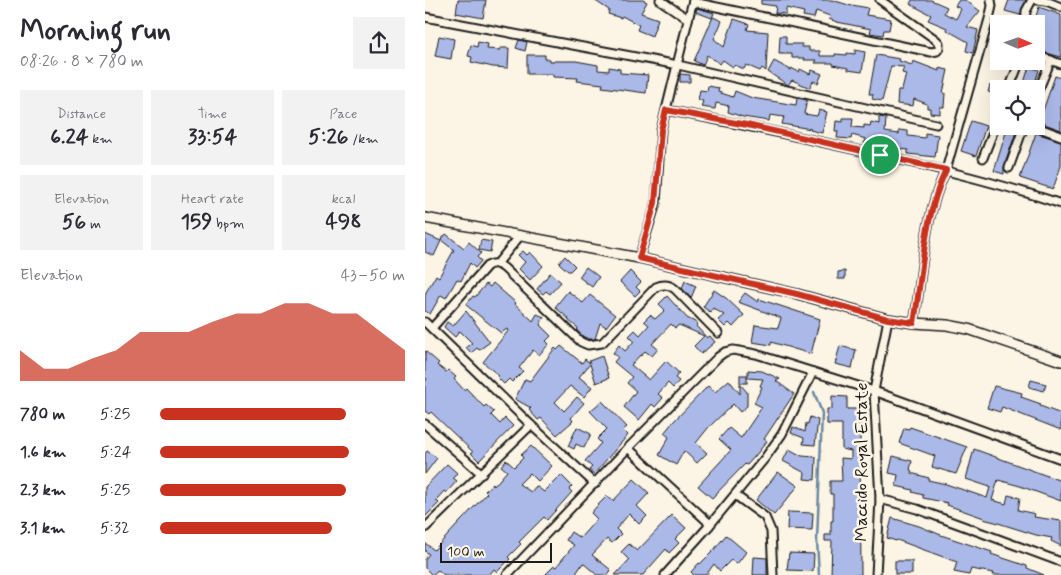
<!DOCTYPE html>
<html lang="en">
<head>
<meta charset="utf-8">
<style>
  body { margin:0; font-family:Mynerve,sans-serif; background:#f2f2f3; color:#2b2b33; height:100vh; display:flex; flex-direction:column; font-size:19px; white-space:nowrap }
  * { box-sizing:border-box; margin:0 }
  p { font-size:16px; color:#7c7c81 }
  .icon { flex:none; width:28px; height:28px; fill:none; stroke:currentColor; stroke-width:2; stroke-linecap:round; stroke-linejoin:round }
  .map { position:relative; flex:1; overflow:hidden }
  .drawer { display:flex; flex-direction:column; background:#fff; width:425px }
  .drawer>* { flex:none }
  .needle { width:32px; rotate:92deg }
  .tools { position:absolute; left:565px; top:15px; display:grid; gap:10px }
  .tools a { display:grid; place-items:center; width:55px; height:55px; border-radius:0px; background:#fff; box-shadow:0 5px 20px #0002; font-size:25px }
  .scale { position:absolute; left:15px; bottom:12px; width:112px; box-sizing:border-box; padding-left:5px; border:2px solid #1c1c1c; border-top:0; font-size:14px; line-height:18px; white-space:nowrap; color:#1c1c1c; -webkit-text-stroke:4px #fcf5e5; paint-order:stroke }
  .pin { position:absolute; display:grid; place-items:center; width:42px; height:42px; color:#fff; margin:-21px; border:2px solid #fff; border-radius:50%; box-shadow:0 1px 5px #0007 }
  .round { display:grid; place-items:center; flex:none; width:52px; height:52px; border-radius:0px; background:#f2f2f3 }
  .headline { display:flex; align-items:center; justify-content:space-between; height:85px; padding:0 20px }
  h1 { font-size:28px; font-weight:800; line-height:38px }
  .metrics { display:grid; grid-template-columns:repeat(3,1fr); gap:8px; height:85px; padding:5px 20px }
  .metrics div { display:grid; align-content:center; border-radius:0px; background:#f2f2f3; text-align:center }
  .metrics b { font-size:21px; font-weight:800 }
  .metrics small { font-size:14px; font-weight:400 }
  .metrics p { font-size:14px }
  .chart { height:140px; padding:10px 20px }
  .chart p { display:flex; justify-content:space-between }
  .chart svg { width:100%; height:90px; margin-top:5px; fill:#c8321e; opacity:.7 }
  ul { padding:0 20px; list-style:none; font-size:16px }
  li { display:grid; grid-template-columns:80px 60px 1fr; align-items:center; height:38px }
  li i { height:12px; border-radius:6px; background:#c8321e }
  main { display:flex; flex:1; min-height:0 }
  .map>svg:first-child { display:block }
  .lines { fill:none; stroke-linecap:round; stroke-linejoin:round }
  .stream { stroke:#6989a2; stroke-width:2.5 }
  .building { fill:#abb9e9; stroke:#1c1c1c }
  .minor-casing { stroke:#1c1c1c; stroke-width:11 }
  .tertiary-casing { stroke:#1c1c1c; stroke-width:12 }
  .minor { stroke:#fcf5e5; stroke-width:7 }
  .tertiary { stroke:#fcf5e5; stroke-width:9 }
  .route-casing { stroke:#fff; stroke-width:10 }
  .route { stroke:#c8321e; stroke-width:6 }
  .labels { text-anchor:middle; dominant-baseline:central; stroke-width:5; stroke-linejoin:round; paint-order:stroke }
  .street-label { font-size:18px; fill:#1c1c1c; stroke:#fcf5e5 }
</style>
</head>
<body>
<main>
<section class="drawer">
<div class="headline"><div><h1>Morning run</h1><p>08:26 · 8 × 780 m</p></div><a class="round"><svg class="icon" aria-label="share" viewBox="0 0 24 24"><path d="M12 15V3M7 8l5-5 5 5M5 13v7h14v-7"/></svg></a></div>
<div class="metrics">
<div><p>Distance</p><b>6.24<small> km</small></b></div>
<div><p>Time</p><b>33:54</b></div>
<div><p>Pace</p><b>5:26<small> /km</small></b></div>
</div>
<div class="metrics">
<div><p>Elevation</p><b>56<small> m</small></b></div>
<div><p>Heart rate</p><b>159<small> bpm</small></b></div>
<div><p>kcal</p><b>498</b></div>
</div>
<div class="chart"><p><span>Elevation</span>43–50 m</p>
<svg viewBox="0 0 160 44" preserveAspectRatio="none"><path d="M0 44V29L10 38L20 38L30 33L40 29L50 20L60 20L70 20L80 15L90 11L100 11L110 6L120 6L130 11L140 11L150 20L160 29V44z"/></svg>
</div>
<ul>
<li><b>780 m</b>5:25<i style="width:76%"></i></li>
<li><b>1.6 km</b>5:24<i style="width:77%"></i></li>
<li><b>2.3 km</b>5:25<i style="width:76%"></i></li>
<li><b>3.1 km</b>5:32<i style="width:70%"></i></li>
</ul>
</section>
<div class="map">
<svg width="636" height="575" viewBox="0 0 636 575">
  <rect width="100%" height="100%" fill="#fcf5e5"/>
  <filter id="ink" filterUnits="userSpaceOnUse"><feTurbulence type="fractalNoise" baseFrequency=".02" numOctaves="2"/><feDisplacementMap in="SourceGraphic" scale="10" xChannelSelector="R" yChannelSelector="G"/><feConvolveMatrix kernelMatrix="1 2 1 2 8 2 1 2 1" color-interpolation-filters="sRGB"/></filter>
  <g filter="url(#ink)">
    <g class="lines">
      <polyline class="stream" points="389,392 397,413 392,541 394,575"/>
    </g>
    <g class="building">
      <polygon points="33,0 61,0 58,18 31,13"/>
      <polygon points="169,0 218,0 222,2 216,13 233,19 227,36 212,30 214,25 197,16 196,18 183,14 184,10"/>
      <polygon points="336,0 407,0 427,6 427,5 443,8 441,15 466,19 464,30 459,30 458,35 445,33 446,29 412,22 404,19 405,16 391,11 389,18 378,16 379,12 361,8 361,14 350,13 351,6 336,4"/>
      <polygon points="487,0 506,0 522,7 519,13 531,19 536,9 530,6 534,0 540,0 555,11 542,27 553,30 548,53 541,51 543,42 522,30 522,28 503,20 506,15 485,4"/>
      <polygon points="584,0 601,0 595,15 580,11"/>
      <polygon points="614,7 636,15 636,57 611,50 611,23 609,22"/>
      <polygon points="272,8 289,13 287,18 271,12"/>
      <polygon points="288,17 297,21 289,39 299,47 309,19 324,24 322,30 343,32 341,71 337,68 335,71 321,65 319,69 310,65 308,67 298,60 295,64 282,55 278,65 269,61"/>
      <polygon points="14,36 29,39 26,59 10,56"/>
      <polygon points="355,36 361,36 361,44 377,44 377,47 384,47 384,51 395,51 395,56 410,56 410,54 422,55 422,53 430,54 430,50 440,52 437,72 423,70 423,68 408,65 408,63 390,63 392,60 379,60 380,58 367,58 367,54 354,54"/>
      <polygon points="94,40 102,42 100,51 91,48"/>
      <polygon points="53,42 63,44 62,49 75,50 75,48 84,48 83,68 68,67 46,62 47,57 43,56 46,45 52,47"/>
      <polygon points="102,55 120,55 120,59 125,59 125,61 151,61 173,65 173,70 184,71 184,67 195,69 195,73 223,75 221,93 177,87 178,84 152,81 153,78 128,77 128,74 102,74"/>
      <polygon points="451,55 475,59 474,61 487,65 488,61 514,71 514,68 523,70 518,93 520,93 519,107 515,107 515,114 505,113 505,108 502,108 502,104 489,99 488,106 472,104 473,90 477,90 481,74 477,73 479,67 466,66 457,101 447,99 448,94 444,94"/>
      <polygon points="349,61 366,70 366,68 374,72 375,69 385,74 387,70 397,74 393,83 388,81 385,88 367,80 363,85 343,72"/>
      <polygon points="604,67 614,70 608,89 597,89"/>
      <polygon points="255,74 265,75 265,82 255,82"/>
      <polygon points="630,76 636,78 636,130 614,122"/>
      <polygon points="565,85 573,86 572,94 563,92"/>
      <polygon points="283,86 294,88 293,92 308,97 310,91 327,98 371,105 372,98 382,100 379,114 392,116 394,110 402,112 397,133 385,130 386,129 357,124 359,117 345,115 344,121 318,117 303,112 304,106 291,103 290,109 276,107 278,101 273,100 275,90 282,91"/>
      <polygon points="454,117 461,118 460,132 474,134 474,130 483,131 483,136 500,138 500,133 513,135 510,157 483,154 483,150 439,144 441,139 427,135 426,139 412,138 413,131 410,131 411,121 418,122 418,118 428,118 427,127 439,128 439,125 445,126 446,122 454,124"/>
      <polygon points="546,121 561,126 551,156 536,151"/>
      <polygon points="583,126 593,127 579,166 579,174 569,171"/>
      <polygon points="611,133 636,141 636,166 628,189 595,178"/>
      <polygon points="0,234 16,241 9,256 0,252"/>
      <polygon points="21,234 39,248 44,242 56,253 52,257 56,261 50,268 45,263 36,281 32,279 21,298 16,295 5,314 0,311 0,294 11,275 14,277 29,250 16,240"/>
      <polygon points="56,240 67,242 65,252 54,250"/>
      <polygon points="98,251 102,255 105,252 118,266 105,280 94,269 100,262 93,255"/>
      <polygon points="140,256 150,266 145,271 143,271 134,263"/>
      <polygon points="161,267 174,277 167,287 154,277"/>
      <polygon points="205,271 216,282 211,287 215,291 210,296 195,282"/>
      <polygon points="420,271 420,279 413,279 413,272"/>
      <polygon points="125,273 136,282 125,294 121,291 118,294 112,289"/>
      <polygon points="260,281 271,286 266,298 257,288"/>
      <polygon points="68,283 91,303 90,304 108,321 112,314 119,317 115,325 126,336 121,341 124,344 114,355 108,350 94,368 98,371 87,382 84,379 79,384 72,377 74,376 58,362 84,330 82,329 76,333 41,305 48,296 50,297 61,284 65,287"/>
      <polygon points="289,290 301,298 319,315 308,327 304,323 300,327 293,320 299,315 288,308 285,312 278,307"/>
      <polygon points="143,291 158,303 165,295 190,315 181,327 175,323 170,339 165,339 159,337 152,331 153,328 143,320 144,319 130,307"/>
      <polygon points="320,293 333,302 334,299 395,319 386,354 346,342 346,345 327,342 330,325 353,328 356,318 313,302"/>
      <polygon points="242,296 262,318 272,323 271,326 282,338 285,336 290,342 276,354 269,346 279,336 254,325 250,328 246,324 227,344 233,349 227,356 220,351 216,356 215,355 206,365 224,380 241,361 254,373 250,378 254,381 248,388 243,383 233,394 238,398 230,407 227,404 214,420 199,407 211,391 202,383 207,377 189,362 193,357 188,353 194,345 200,351 209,341 204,336 210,330 215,335 224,325 219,321 225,315 230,319 240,310 234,304"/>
      <polygon points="41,311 65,342 54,350 52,348 46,353 41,347 47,343 35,331 30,337 19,327 22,322 28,326"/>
      <polygon points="136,346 157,363 160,359 165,363 164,361 177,356 184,378 171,383 165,364 154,377 167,387 159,397 145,386 130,402 139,411 152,397 159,403 146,418 148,421 132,435 116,418 113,420 104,410 106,408 90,399 100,379 105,381 130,348 132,350"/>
      <polygon points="415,346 431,350 427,368 410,364"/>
      <polygon points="0,351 14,363 12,365 21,372 23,370 31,377 29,379 39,390 41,388 59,407 61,405 69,412 66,415 75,424 80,418 88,426 54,461 46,453 48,452 6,412 4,414 0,411 0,382 2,379 0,377"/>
      <polygon points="323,370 337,371 355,379 351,381 369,394 339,439 342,441 331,455 322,465 320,464 287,498 273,486 306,450 294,439 304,428 316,438 337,407 329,403 337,387 335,386 338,379 323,378"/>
      <rect x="315" y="375" width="7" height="8"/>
      <polygon points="304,380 315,394 315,384 322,392 322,406 315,412 308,404 283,428 271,443 282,453 272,463 259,451 251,465 234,455 244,437 239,433 248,422 283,386 290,392"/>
      <polygon points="606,380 621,384 619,391 604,387"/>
      <polygon points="569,386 597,393 596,397 616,404 615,406 636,414 636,430 577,407 575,412 562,408"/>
      <polygon points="407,396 422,397 422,409 433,409 433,414 441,414 441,421 436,421 435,439 436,575 406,575 407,541 400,541 400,535 406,535 406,521 408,521 408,494 405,494 405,481 417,481 416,458 426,459 426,451 417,449 417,424 402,424 402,409 407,409"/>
      <polygon points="177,401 202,427 198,430 203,435 169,474 164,470 167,467 160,461 176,443 172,439 182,429 165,411"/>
      <polygon points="385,417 393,420 390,445 378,444 379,438 366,433 368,427 380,432 381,423 383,424"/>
      <polygon points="152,427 166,434 159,448 151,444 149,449 143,446"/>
      <polygon points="485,427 542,447 531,474 507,467 510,456 474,443 479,428 484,429"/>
      <polygon points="106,446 127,466 113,481 105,473 94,484 106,492 111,486 119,492 136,475 147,486 144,489 147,492 122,520 119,517 94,542 96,544 83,557 85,559 72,572 69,569 64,575 19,575 13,570 7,575 0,568 0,559 4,554 0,551 0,543 9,550 62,493 60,491 68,484 69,486 82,471 76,466 81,460 89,467 98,458 96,455"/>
      <polygon points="364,449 377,456 391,457 390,480 379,479 380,473 358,461"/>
      <polygon points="549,449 636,481 636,501 595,486 573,480 567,500 581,504 583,495 595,498 593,510 610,514 609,517 636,521 636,546 626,541 627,538 611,535 570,522 558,519 559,518 522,505 523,503 498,498 498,495 487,492 488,490 471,486 473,475 464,473 468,456 487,461 485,470 487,471 486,473 504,478 503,480 521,484 562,498 565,487 541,479"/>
      <polygon points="2,451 12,458 0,474 0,454"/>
      <polygon points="22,464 32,473 28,478 32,481 21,493 19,491 11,500 14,503 0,517 0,487"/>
      <polygon points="353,472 373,486 349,515 331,500"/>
      <polygon points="209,479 224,493 212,506 222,516 214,524 204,514 191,529 196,534 187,543 182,539 167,555 186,570 183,575 172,575 158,563 150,575 120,575 129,566 131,567 149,545 141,540 146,532 155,538 172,519 166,513 172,506 182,496 188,501"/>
      <polygon points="363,512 388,513 387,530 362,529"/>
      <polygon points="247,515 261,528 250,539 254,543 244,553 241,549 218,575 190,575 204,560 196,552 204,544 212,551"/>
      <polygon points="467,518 494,526 516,535 567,552 566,554 602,566 602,568 619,575 568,575 569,573 546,569 544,575 529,572 532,562 472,540 471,541 462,538"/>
      <polygon points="301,535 321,552 312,564 306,560 295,571 289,564 281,575 269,575 266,572 274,563 275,564 288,551"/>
      <polygon points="364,553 389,554 388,571 362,570"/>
      <polygon points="329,557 342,558 342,575 328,575"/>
      <rect x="470" y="561" width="17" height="13"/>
    </g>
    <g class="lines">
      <g class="minor-casing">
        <g id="minor">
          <polyline points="235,0 263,19"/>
          <polyline points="612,0 621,1 636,7"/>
          <polyline points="268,2 506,52 512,51 514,48 514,43 510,39 455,0"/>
          <polyline points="0,17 253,65 511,124"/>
          <polyline points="600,24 601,11 607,0"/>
          <polyline points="611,55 636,64"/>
          <polyline points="584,89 595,61"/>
          <polyline points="611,96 626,60"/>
          <path d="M241 110C311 123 380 138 449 154 512 168 575 183 636 204"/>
          <polyline points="609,126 636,136"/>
          <polyline points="558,158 574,117"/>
          <polyline points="584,168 599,126"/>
          <polyline points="214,258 231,203 236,130 268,0"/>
          <polyline points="72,264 94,237"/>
          <polyline points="0,322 106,425 170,484"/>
          <path d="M489 323C498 272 498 218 521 170L564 19 567 6 566 0"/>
          <path d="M7 328 62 266C69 262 73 264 79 268L156 342 163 345 177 343 231 287C238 284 244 284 250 289L293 333"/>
          <polyline points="0,424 57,474"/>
          <polyline points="203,448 282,521 284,526 240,575"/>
          <polyline points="310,495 340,517 346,531 348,575"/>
          <polyline points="455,499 492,509 636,562"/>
          <polyline points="284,526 340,458 357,434 388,372"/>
          <polyline points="0,528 106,425"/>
          <polyline points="82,575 203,448 293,357 300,352 308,350 331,354 449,391 636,459"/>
          <polyline points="451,575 455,499 449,391 463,319"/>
        </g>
      </g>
      <g class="tertiary-casing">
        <polyline id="tertiary" points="0,218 214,258 372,294 463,319 489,323 522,325 543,329 636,361"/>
      </g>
      <use href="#minor" class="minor"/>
      <use href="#tertiary" class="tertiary"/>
    </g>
  </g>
  <g class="lines" filter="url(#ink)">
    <g class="route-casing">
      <path id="route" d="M241 110 322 125 521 170C498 218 498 272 489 323L463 319 372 294 214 258 230 203 236 130Z"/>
    </g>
    <use href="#route" class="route"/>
  </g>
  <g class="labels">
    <g class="street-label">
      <text transform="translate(437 462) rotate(-90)">Maccido Royal Estate</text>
    </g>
  </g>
</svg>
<div class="tools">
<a><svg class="needle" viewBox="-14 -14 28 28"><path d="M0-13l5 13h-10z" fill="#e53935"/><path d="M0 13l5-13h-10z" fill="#7c7c81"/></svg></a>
<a><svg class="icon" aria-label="locate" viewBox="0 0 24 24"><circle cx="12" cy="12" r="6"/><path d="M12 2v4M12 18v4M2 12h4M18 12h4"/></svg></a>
</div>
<div class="scale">100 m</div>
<div class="pin" style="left:455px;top:155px;background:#1e9e55"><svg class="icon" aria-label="arrive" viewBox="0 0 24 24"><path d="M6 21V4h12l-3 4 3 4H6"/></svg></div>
</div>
</main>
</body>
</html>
